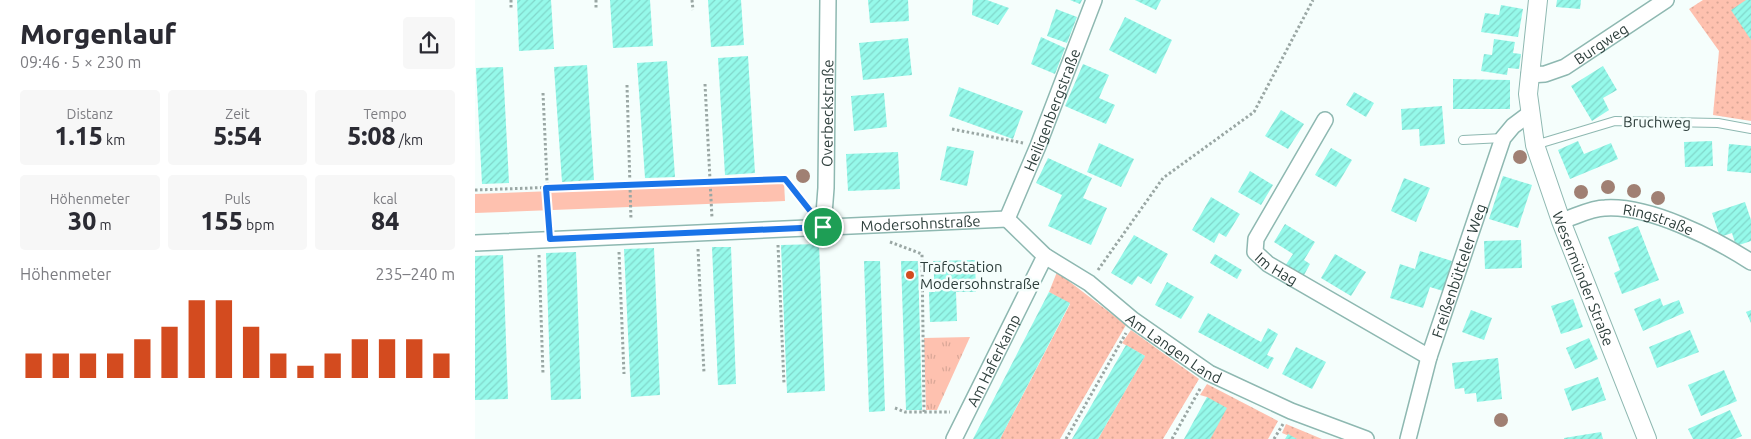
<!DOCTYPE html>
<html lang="de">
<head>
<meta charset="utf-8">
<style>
  body { margin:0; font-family:Ubuntu,sans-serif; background:#f7f7f7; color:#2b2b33; height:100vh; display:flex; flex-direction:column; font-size:19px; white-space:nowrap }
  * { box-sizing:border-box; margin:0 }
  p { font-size:16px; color:#7c7c81 }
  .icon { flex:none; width:28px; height:28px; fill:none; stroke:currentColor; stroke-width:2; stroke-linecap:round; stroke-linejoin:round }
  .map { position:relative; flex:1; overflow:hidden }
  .sheet { display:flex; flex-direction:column; background:#fff; width:475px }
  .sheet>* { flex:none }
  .pin { position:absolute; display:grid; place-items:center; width:42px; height:42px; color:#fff; margin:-21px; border:2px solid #fff; border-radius:50%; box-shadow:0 1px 5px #0007 }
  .round { display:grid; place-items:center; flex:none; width:52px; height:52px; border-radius:5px; background:#f7f7f7 }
  .headline { display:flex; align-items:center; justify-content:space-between; height:85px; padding:0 20px }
  h1 { font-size:28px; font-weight:800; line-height:38px }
  .metrics { display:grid; grid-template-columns:repeat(3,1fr); gap:8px; height:85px; padding:5px 20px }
  .metrics div { display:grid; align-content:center; border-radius:5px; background:#f7f7f7; text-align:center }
  .metrics b { font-size:25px; font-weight:800 }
  .metrics small { font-size:14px; font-weight:400 }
  .metrics p { font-size:14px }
  .chart { height:140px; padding:10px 20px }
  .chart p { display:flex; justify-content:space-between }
  .chart svg { width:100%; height:90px; margin-top:5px; stroke:#d34b1f; stroke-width:6 }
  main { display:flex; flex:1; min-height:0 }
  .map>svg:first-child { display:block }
  .grass { fill:#fec1af }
  .park { fill:url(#park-tufts) }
  .garden { fill:url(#garden-dots) }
  .building { fill:url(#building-hatch) }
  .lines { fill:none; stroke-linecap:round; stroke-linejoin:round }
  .service-casing { stroke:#8eb8b1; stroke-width:10 }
  .minor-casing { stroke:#8eb8b1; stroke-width:18 }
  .tertiary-casing { stroke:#8eb8b1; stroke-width:20 }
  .path { stroke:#9aa7a4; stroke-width:3; stroke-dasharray:2.5 2.5; stroke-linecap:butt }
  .service { stroke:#fff; stroke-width:8 }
  .minor { stroke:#fff; stroke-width:15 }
  .tertiary { stroke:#fff; stroke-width:18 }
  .tree { fill:#a08073 }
  .route-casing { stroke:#fff; stroke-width:10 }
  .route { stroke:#1a73e8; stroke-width:6 }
  .poi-dot { fill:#d34b1f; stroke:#f5fefc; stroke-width:2 }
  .labels { text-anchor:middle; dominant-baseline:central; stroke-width:5; stroke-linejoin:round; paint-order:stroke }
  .street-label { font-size:15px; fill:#2e3f3c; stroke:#f5fefc }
  .poi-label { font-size:15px; fill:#2e3f3c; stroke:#f5fefc; text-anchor:start }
</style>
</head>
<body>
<main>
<section class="sheet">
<div class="headline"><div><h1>Morgenlauf</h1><p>09:46 · 5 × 230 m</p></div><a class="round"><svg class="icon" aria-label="share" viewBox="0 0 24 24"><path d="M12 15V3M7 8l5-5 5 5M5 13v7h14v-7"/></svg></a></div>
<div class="metrics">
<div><p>Distanz</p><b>1.15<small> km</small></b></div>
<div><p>Zeit</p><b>5:54</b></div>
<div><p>Tempo</p><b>5:08<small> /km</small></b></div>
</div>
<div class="metrics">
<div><p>Höhenmeter</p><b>30<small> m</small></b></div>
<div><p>Puls</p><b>155<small> bpm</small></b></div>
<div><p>kcal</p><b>84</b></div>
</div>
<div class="chart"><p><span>Höhenmeter</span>235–240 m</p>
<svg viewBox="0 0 160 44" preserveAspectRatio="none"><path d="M5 44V32M15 44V32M25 44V32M35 44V32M45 44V25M55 44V19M65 44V6M75 44V6M85 44V19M95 44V32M105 44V38M115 44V32M125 44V25M135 44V25M145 44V25M155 44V32"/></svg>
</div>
</section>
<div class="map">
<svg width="1276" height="439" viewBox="0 0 1276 439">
  <defs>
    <pattern id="park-tufts" width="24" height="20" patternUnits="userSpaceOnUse" patternTransform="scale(1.25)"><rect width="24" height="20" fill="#fec1af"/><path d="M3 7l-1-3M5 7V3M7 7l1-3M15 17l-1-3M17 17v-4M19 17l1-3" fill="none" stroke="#daa797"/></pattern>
    <pattern id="garden-dots" width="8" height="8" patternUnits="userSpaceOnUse" patternTransform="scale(1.25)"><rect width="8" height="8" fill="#fec1af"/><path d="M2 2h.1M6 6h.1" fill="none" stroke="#daa797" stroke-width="1.8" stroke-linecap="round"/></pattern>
    <pattern id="building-hatch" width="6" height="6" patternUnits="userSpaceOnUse" patternTransform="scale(1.25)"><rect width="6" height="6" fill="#95f9ea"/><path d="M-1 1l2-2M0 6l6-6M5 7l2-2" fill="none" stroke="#81d6ca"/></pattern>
  </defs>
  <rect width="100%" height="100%" fill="#f5fefc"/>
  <polygon class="grass" points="309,182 310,201 0,213 0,194"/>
  <polygon class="park" points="495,337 462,410 451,410 449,338"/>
  <g class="garden">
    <polygon points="1228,0 1276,0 1276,121 1238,115 1244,51 1214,9"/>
    <polygon points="582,272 651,325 585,439 525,439 595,304 574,292"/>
    <polygon points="656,330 724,379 688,439 623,439 670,356 647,343"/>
    <polygon points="732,384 803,421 793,439 735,439 732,397 725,395"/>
    <polygon points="811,424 847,439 822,439 807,433"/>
  </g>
  <g class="building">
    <polygon points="42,0 76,0 79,49 44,51"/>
    <polygon points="135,0 175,0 178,46 138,48"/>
    <polygon points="233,0 266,0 269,45 236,47"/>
    <polygon points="393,0 433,0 434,21 395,23"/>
    <polygon points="498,0 512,0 534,8 523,25 497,15"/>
    <polygon points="595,0 607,0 605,4"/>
    <polygon points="660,0 686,0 681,10"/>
    <polygon points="1082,0 1106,0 1105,9 1081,7"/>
    <polygon points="1271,0 1276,0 1276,40 1256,10"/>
    <polygon points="1026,5 1048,9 1043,37 1006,32 1010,13 1024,15"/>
    <polygon points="581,9 602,17 592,43 572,36"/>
    <polygon points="650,17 697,40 681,74 634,50"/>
    <polygon points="566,37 590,48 580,74 556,64"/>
    <polygon points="433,38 437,75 388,80 384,43"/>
    <polygon points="1019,39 1040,42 1038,53 1046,54 1044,69 1033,68 1032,75 1006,71 1009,54 1017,55"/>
    <polygon points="273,56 280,173 250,175 243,58"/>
    <polygon points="192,61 200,177 170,178 162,63"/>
    <polygon points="608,64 634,75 624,98 640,105 631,124 590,106"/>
    <polygon points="112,65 119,180 87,182 79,67"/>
    <polygon points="1128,66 1142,90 1128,98 1134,110 1117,121 1096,86"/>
    <polygon points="28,67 34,183 7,184 1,68"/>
    <polygon points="978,79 1035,80 1035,109 978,109"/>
    <polygon points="484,87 548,111 538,139 474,116"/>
    <polygon points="879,92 899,103 891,117 871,105"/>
    <polygon points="409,93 412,127 379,131 376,96"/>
    <polygon points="967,106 970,144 945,146 944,129 927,130 926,109"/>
    <polygon points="806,110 829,124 813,149 790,136"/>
    <polygon points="1103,141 1109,154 1136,143 1143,159 1095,179 1083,150"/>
    <polygon points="1237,141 1238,166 1210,167 1209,142"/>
    <polygon points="624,143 659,159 646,187 612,172"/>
    <polygon points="1254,144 1276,146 1276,173 1252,171"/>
    <polygon points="472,146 499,151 492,186 465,180"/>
    <polygon points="856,148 877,160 861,187 840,175"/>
    <polygon points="423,152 425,189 373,191 371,154"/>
    <polygon points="573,158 617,178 608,198 632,208 616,245 573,226 587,195 561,183"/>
    <polygon points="775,171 798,185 786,205 763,192"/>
    <polygon points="1028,176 1057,185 1043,228 1014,219"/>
    <polygon points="929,178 955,188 941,222 916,211"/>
    <polygon points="736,197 765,214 751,237 744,233 739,243 717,230"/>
    <polygon points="1270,202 1276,220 1276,241 1261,246 1257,233 1245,237 1237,213"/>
    <polygon points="810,224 840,242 829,260 835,264 828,277 810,266 818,254 799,242"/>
    <polygon points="1163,226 1184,280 1147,294 1139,273 1145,270 1133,237"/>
    <polygon points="659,235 693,254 676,284 663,276 657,285 636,273"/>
    <polygon points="1046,240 1047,268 1010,269 1009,241"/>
    <polygon points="344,244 350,391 312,393 306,245"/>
    <polygon points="237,247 256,247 261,384 243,385"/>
    <polygon points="179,248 185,395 156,397 149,249"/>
    <polygon points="945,251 977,261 968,291 955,287 948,308 915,298 925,264 940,269"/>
    <polygon points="101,252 106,399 76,400 71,253"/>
    <polygon points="740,254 767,270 762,279 735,263"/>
    <polygon points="860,254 891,272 876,296 846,278"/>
    <polygon points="28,255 33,399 0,400 0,256"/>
    <polygon points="500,260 501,292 481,292 482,321 455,322 454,292 460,292 458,261"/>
    <polygon points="389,261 405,261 410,411 394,412"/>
    <polygon points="426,261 443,261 447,410 431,410"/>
    <polygon points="692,282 719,297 706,319 680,305"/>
    <polygon points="574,292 595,303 525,439 498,439"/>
    <polygon points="1185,298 1188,306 1204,300 1209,313 1168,331 1159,309"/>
    <polygon points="1098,299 1108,327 1086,334 1076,306"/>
    <polygon points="996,310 1017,318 1009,340 987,332"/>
    <polygon points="1276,310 1276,323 1271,312"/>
    <polygon points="733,313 786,342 793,328 803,334 792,355 799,358 793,369 723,332"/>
    <polygon points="1215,330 1224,352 1182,368 1174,347"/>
    <polygon points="1114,338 1123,359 1100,369 1091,348"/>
    <polygon points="651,345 670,356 623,439 597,439"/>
    <polygon points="821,347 851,362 837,389 807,374"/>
    <polygon points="1023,358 1027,399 1002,402 1001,393 990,394 989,388 980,389 977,363"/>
    <polygon points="1249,370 1262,401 1226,416 1213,385"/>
    <polygon points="1123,377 1131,400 1097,411 1089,389"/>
    <polygon points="732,397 752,408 737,436 735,439 709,439"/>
    <polygon points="1255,410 1267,436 1260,439 1218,439 1213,429"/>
    <polygon points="1126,432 1128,439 1089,439 1089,438"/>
    <polygon points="813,434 822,439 810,439"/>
  </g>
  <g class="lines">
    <g class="service-casing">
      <g id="service">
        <polyline points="988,140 1028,138"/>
        <polyline points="1060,145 1140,121 1243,123 1276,129"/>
      </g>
    </g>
    <g class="minor-casing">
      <g id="minor">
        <path id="s1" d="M1054 75 1070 74 1090 67 1191 0"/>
        <path id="s2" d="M850 120 781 239 780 252 793 264 954 357"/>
        <path id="s3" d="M532 219 570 256 614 283 658 320 734 373 816 411 891 439"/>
        <path id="s4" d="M532 219 563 146 619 0"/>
        <path id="s5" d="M1086 221C1100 217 1116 208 1130 208 1174 205 1239 238 1276 262"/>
        <path id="s6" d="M348 227 351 188 353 0"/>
        <path id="s7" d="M0 243 532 219"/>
        <path id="s8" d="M479 439 570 256"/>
        <path id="s9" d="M933 439 954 357 1028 138 1038 126 1054 114"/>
      </g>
    </g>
    <g class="tertiary-casing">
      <g id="tertiary">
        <path id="s10" d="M1063 0 1053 94 1060 145 1086 221 1172 439"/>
      </g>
    </g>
    <g class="path">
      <polyline points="36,0 36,10"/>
      <polyline points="121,0 121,8"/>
      <polyline points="217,0 218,10"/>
      <polyline points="230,84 237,218"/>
      <polyline points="152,85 156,220"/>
      <polyline points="68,93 74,225"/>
      <polyline points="477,129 548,143"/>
      <polyline points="0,190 310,179 333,208"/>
      <polyline points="415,242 447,254 449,412"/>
      <polyline points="303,245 309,384"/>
      <polyline points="223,249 229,373"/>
      <polyline points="144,252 149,374"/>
      <polyline points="64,255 68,374"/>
      <polyline points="623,270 688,178 779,112 838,0"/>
      <polyline points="420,408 430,412 475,412"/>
      <polyline points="591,439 651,333"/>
      <polyline points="697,439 726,387"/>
      <polyline points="799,439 808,424"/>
    </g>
    <use href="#service" class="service"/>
    <use href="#minor" class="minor"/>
    <use href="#tertiary" class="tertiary"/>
  </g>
  <g class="tree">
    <circle cx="1045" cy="157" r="7"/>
    <circle cx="328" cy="176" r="7"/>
    <circle cx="1133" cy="187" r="7"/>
    <circle cx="1159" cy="191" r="7"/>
    <circle cx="1106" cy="192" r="7"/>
    <circle cx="1183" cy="198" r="7"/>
    <circle cx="1026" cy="420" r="7"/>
  </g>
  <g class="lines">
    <g class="route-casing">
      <polygon id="route" points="310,179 348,227 75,239 71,188"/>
    </g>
    <use href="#route" class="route"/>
  </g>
  <circle class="poi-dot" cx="435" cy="275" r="5"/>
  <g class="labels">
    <g class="street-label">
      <text stroke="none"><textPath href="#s1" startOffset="80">Burgweg</textPath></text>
      <text stroke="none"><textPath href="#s4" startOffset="118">Heiligenbergstraße</textPath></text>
      <text stroke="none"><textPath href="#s6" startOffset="114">Overbeckstraße</textPath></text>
      <text transform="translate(1182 122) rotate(1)">Bruchweg</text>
      <text stroke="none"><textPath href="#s5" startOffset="101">Ringstraße</textPath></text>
      <text stroke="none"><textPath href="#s7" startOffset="446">Modersohnstraße</textPath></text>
      <text stroke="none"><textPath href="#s2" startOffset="178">Im Hag</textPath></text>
      <text stroke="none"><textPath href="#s9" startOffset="176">Freißenbütteler Weg</textPath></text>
      <text stroke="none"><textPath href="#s10" startOffset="288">Wesermünder Straße</textPath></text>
      <text stroke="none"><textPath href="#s3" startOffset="212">Am Langen Land</textPath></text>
      <text stroke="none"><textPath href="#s8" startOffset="88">Am Haferkamp</textPath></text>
    </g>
    <g class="poi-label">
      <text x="445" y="266">Trafostation<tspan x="445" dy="17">Modersohnstraße</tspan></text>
    </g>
  </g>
</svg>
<div class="pin" style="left:348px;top:227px;background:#1e9e55"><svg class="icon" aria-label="arrive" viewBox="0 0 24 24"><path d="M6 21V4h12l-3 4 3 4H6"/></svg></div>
</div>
</main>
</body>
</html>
